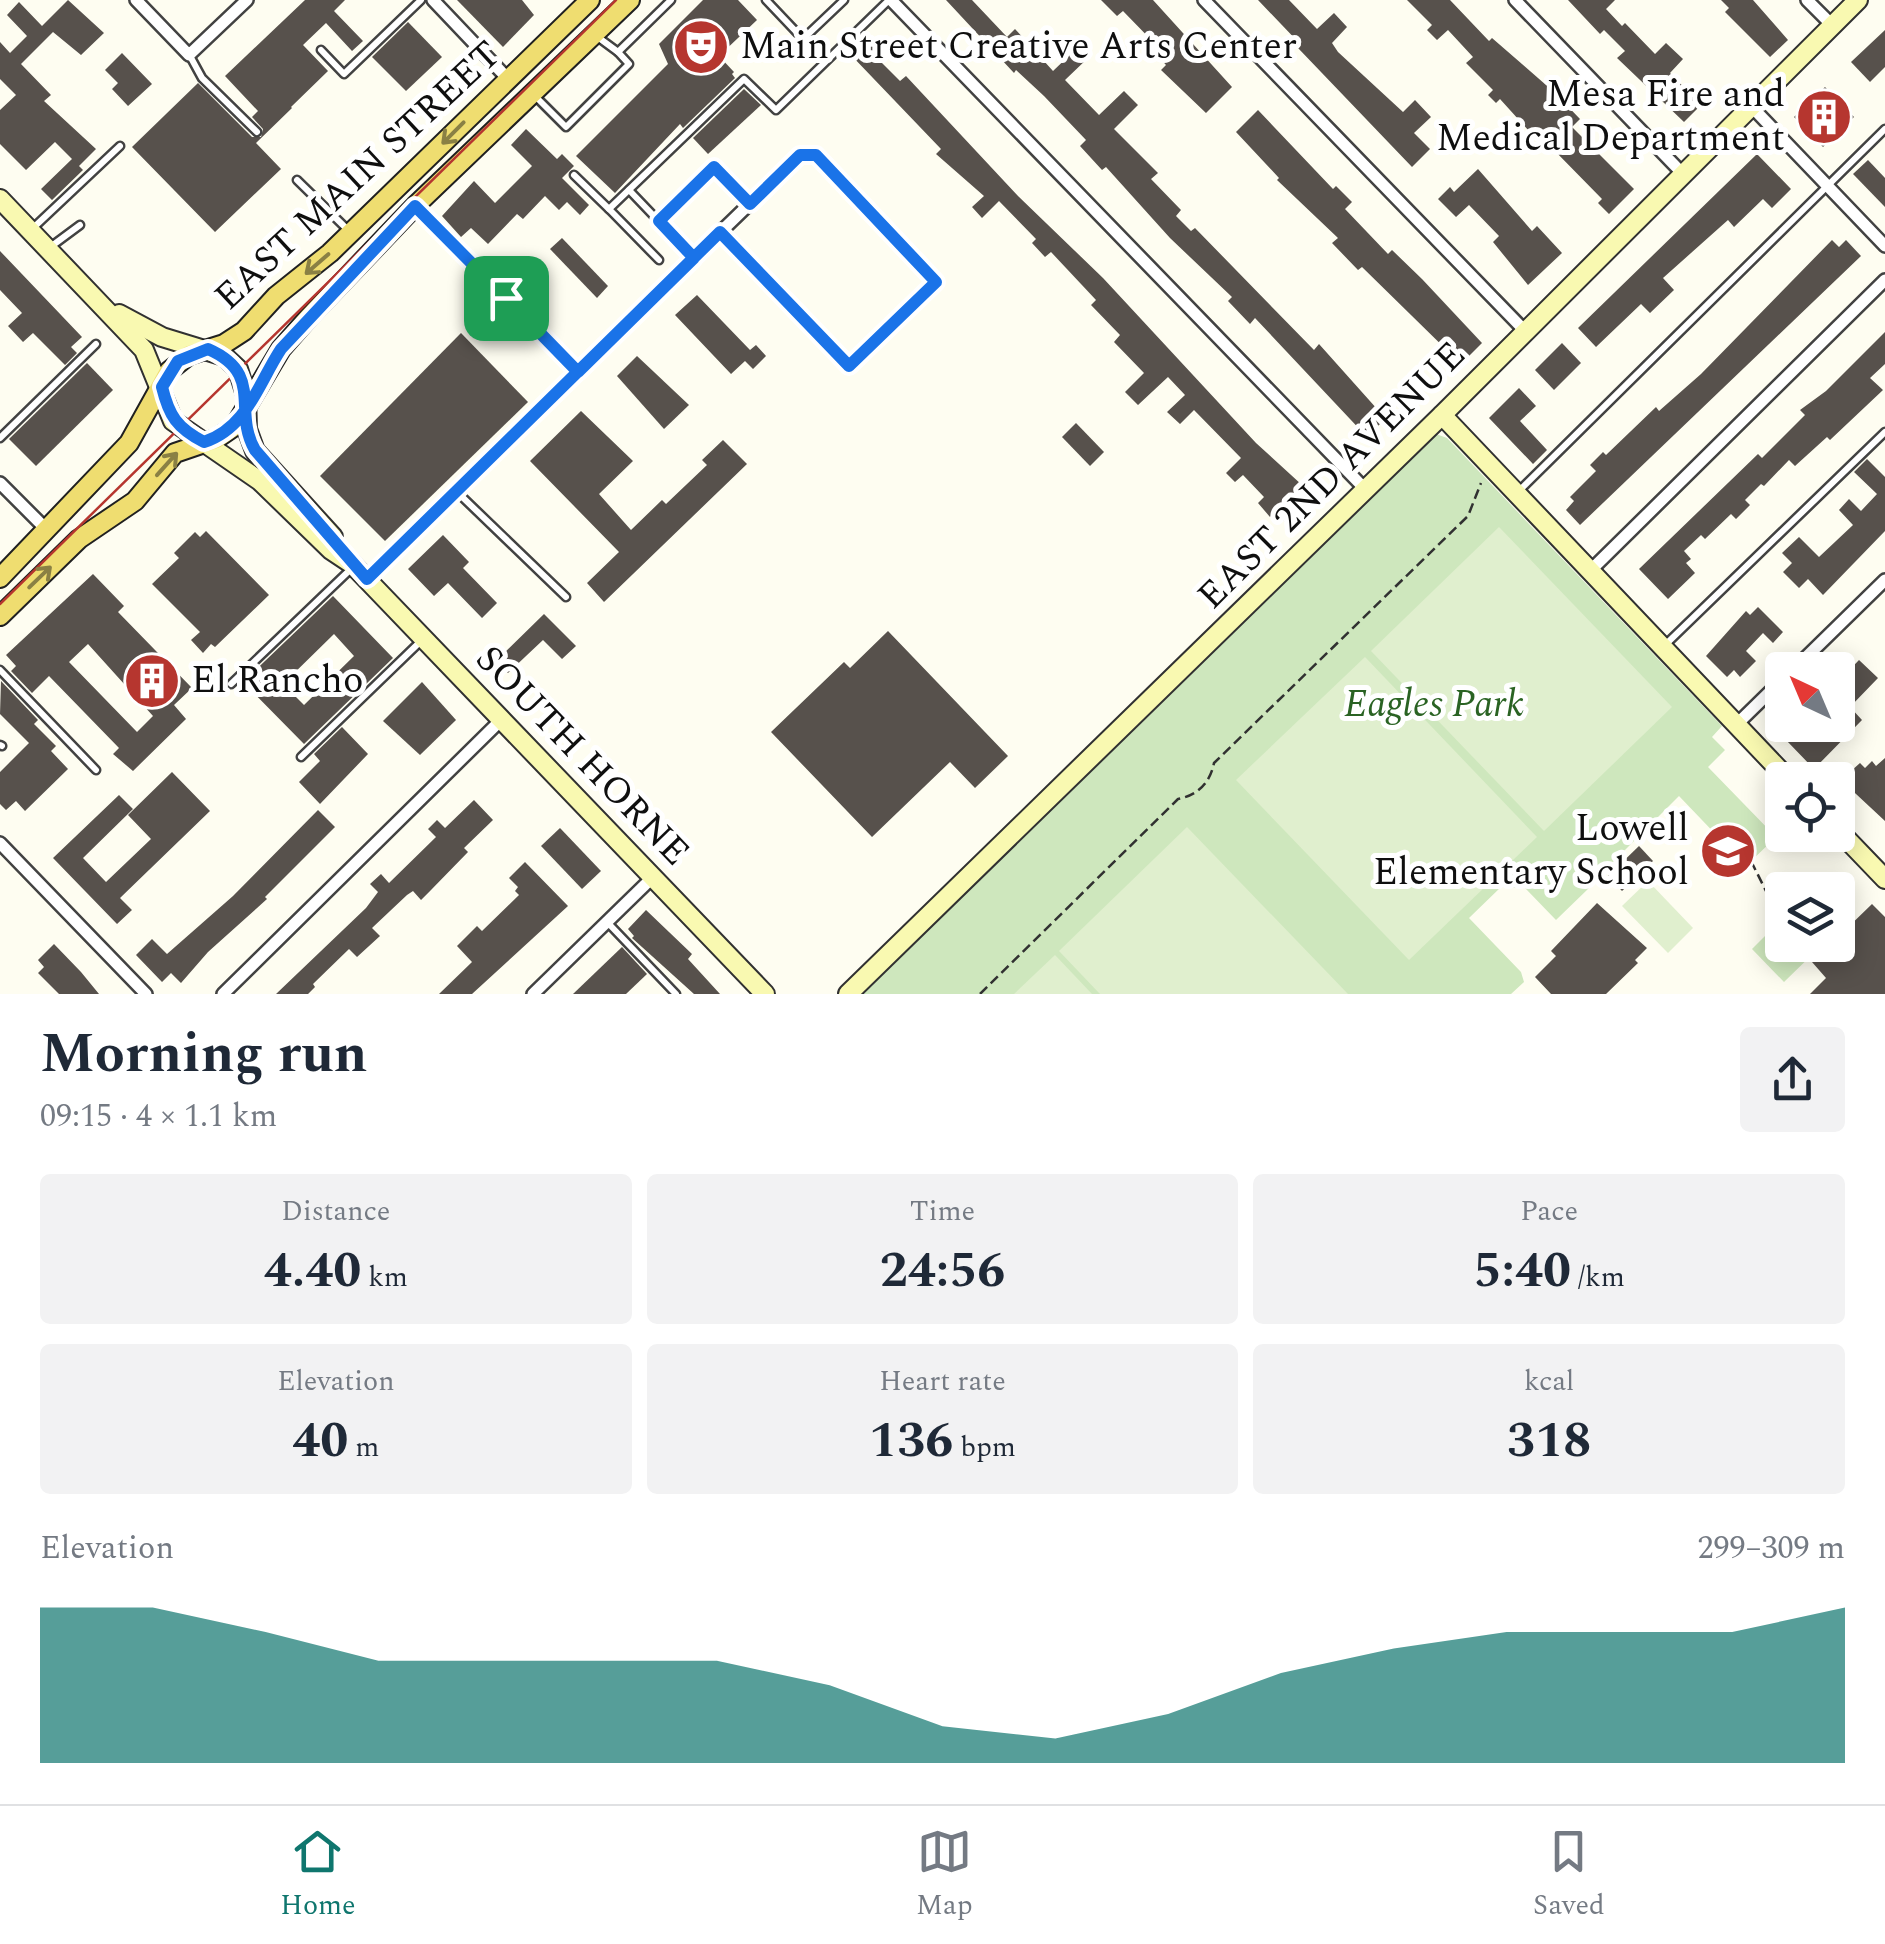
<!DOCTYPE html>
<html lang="en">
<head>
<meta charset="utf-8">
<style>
  body { margin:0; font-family:Spectral,serif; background:#f2f2f3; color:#1f2937; height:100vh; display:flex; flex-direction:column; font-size:38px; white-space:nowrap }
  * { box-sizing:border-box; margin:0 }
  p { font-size:32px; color:#747a83 }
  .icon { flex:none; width:55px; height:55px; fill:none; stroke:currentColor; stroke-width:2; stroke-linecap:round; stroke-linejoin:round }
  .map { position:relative; height:994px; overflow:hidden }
  .side { display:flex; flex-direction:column; background:#fff; flex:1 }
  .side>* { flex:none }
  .needle { width:65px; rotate:316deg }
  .fabs { position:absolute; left:1765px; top:652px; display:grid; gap:20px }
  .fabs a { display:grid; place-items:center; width:90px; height:90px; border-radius:10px; background:#fff; box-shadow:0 5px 25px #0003; font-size:50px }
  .pin { position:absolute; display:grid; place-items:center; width:85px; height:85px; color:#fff; margin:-42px; border-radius:20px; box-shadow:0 5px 15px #0006 }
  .round { display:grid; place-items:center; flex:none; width:105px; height:105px; border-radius:10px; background:#f2f2f3 }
  .overview { display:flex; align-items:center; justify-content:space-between; height:170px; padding:0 40px }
  h1 { font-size:55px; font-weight:700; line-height:75px }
  .stats { display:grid; grid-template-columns:repeat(3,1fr); gap:15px; height:170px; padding:10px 40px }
  .stats div { display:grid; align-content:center; border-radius:10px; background:#f2f2f3; text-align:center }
  .stats b { font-size:50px; font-weight:700 }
  .stats small { font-size:28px; font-weight:400 }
  .stats p { font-size:28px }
  .chart { height:280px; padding:20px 40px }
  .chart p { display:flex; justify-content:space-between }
  .chart svg { width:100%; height:180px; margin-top:10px; fill:#0f766e; opacity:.7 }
  .menu { display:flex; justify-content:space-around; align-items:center; height:140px; border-top:2px solid #e0e1e3; background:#fff; font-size:28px; color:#747a83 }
  .menu a { display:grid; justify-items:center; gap:5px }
  .menu .on { color:#0f766e }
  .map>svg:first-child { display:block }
  .green { fill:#cee7bd }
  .pitch { fill:#e0efce }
  .building { fill:#57514c; fill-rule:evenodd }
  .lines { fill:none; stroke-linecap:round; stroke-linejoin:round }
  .lane-casing { stroke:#424242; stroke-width:11 }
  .street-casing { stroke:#424242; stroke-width:16 }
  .secondary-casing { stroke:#313131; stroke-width:22 }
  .primary-casing { stroke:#202020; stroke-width:22 }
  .path { stroke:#313131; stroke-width:2.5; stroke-dasharray:10 5; stroke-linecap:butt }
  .lane { stroke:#fff; stroke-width:6 }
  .street { stroke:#fff; stroke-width:11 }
  .secondary { stroke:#f9f9b1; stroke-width:18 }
  .primary { stroke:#efdd70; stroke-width:18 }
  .tram { stroke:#b6362f; stroke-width:2.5 }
  .oneway { stroke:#8a8044 }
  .route-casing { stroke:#fff; stroke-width:20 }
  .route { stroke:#1a73e8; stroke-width:12 }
  .labels { text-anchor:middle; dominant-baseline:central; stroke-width:10; stroke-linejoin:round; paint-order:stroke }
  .poi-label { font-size:38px; fill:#0f0f0f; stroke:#fff; text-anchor:start }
  .street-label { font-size:38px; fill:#0f0f0f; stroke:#fff }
  .park-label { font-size:38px; font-style:italic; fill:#2a6323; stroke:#fff }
</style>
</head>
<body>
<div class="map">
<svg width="1885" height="994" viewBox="0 0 1885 994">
  <rect width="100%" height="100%" fill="#fefdf1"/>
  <g class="green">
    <polygon points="1436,434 1447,438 1722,726 1712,737 1725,750 1708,767 1776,837 1746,866 1679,796 1607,868 1580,873 1589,888 1556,920 1525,888 1501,887 1469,918 1521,972 1524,982 1511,994 863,994"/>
    <polygon points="1782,919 1782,945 1821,946 1784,982 1752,949"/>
  </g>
  <g class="pitch">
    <polygon points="1499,527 1672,707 1544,831 1371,651"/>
    <polygon points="1365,657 1537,837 1409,960 1236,780"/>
    <polygon points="1187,827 1348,994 1100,994 1059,951"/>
    <polygon points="1648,881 1693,928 1668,953 1622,906"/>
    <polygon points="1055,955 1092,994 1014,994"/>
  </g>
  <g class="building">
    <polygon points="68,0 104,33 81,55 53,32 21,64 51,95 44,101 96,149 79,166 83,170 52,200 41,189 72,159 55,142 26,170 0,144 0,110 16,95 0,79 0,42 10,53 27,36 7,15 19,2 42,26"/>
    <polygon points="305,0 345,0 334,11 363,41 352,51 326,23 303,45 328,71 291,107 292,108 256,143 281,169 215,232 132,147 198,83 252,137 261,137 263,129 252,117 258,111 225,76"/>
    <polygon points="457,0 522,0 534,15 503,47"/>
    <polygon points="703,0 738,0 757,20 719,56 734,72 732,74 735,78 683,128 680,124 615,193 576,156 668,64 659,44"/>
    <polygon points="946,0 972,0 1007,37 1015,29 1053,71 1078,47 1088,58 1065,80 1099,115 1124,91 1138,105 1114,129 1158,173 1151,179 1181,210 1176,216 1191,231 1195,228 1314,350 1319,344 1386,419 1366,436 1255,318 1250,324 1228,301 1232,297 1170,238 1106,167 1102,170 1080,146 1086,140 1044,96 1016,70 1014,73"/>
    <polygon points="1101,0 1153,0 1232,87 1206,113 1161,70 1166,65 1155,53 1159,48 1123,11 1117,16"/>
    <polygon points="1258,0 1289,0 1317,29 1334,13 1347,27 1332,43 1338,52 1403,112 1415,100 1431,117 1414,133 1430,149 1412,167 1298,48 1301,45"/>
    <polygon points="1407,0 1450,0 1489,41 1492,38 1554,92 1580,119 1572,127 1634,189 1609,214 1598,203 1602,199 1551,147 1547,151 1500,99 1496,103 1488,95 1493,90 1466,63 1473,57 1448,30 1437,40 1427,30 1432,25"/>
    <polygon points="1568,0 1615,0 1606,9 1622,26 1625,23 1655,54 1666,43 1683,59 1670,73 1701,105 1684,122 1617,58 1625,51 1604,30 1600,34"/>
    <polygon points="1721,0 1753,0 1788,40 1770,57 1725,12 1729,8"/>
    <polygon points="408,22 442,57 406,91 372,57"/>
    <polygon points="1885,30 1885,67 1870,82 1851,62"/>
    <polygon points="860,43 865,49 872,43 886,58 881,62 900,81 906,76 1018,196 1103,278 1256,443 1314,496 1286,523 1275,512 1270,517 1258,503 1264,497 1243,475 1235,482 1226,473 1241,458 1194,410 1180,424 1167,412 1185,395 1168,377 1138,405 1125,392 1144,373 1114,342 1120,335 1091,305 1096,300 1051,252 1045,257 1032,243 1036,239 999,201 982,218 972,207 984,196 936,154 941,149 850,54"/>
    <polygon points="122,53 152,84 128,106 112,89 118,83 105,70"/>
    <polygon points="1825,87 1854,117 1823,147 1794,117"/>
    <polygon points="744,89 761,105 708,154 693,138"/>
    <polygon points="1258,110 1333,189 1336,186 1352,202 1345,209 1388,254 1392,250 1422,279 1482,343 1461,364 1362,267 1358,270 1332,243 1338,238 1277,180 1279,178 1236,132"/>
    <polygon points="526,129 557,159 562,154 574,166 562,178 589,205 580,215 567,202 559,210 545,196 523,219 517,214 488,244 471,228 461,237 442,216 474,181 495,203 532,166 511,145"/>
    <polygon points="1757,154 1791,189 1772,208 1763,199 1734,227 1728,220 1663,278 1674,290 1650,313 1641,304 1596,347 1578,328"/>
    <polygon points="1868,160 1885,178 1885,207 1853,174"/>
    <polygon points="1478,169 1532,231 1537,226 1562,253 1528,285 1493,242 1499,236 1469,205 1456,217 1438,199 1450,187 1454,192"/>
    <polygon points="562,238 608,286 597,298 550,249"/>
    <polygon points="1832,240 1839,247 1846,240 1861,256 1580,525 1566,510 1574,501 1570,497 1596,471 1590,465 1603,452 1606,455 1656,407 1659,411 1701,374"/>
    <polygon points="0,251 82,337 71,347 77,353 65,365 33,333 23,342 8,326 22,313 0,290"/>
    <polygon points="697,295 750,350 756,345 766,356 753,369 745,361 731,374 675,315"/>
    <polygon points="1885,332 1885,364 1870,378 1883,390 1830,440 1827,437 1795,466 1789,460 1764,486 1761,484 1745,500 1750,505 1736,519 1731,514 1705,539 1701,535 1684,551 1691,559 1686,563 1695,573 1668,599 1639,569 1758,454 1762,458 1805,415 1800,410 1826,391"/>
    <polygon points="461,333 528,402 385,541 320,476"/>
    <polygon points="1562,343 1581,363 1554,390 1535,370"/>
    <polygon points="637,356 689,405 664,429 617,376"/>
    <polygon points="87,363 113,390 36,466 9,439"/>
    <polygon points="1519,388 1536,406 1520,421 1547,450 1533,464 1489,418"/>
    <polygon points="581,411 633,461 599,494 631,530 662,500 666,504 707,465 702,460 723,440 747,464 604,602 587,583 619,552 530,461"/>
    <polygon points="1076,423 1104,452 1090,466 1062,437"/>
    <polygon points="1867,459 1885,477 1885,531 1823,595 1808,579 1799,588 1783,572 1792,563 1782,553 1799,537 1819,557 1853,525 1839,510 1849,499 1861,511 1877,494 1854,472"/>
    <polygon points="206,531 269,595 215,647 211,644 203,653 191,640 200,632 152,584 179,558 174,553 195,532 200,537"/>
    <polygon points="443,535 469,562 463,568 497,603 482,618 448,583 434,596 408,569"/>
    <path d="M93 574 124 606 118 612 192 688 174 705 186 719 133 771 113 754 119 748 49 676 32 693 11 671 16 666 6 655ZM88 644 153 716 137 732 69 662Z"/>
    <path d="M333 596 393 658 304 744 243 682ZM334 634 354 656 304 705 283 684Z"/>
    <polygon points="1758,607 1783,632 1773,643 1763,633 1746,651 1756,661 1740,677 1734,670 1727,677 1706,656 1746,611 1750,615"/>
    <polygon points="544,614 576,646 562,659 543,640 508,673 496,661"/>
    <polygon points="888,631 1008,756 975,788 950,762 872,837 771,732 844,662 850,668"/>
    <polygon points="1859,660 1878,678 1850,707 1862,720 1814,769 1786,740 1801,725 1838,725 1838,682"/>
    <polygon points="1,681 38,720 34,724 56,746 51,751 68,769 25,811 16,801 6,810 0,804 0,772 29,743 0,714"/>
    <polygon points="422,682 456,720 420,755 383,721"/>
    <polygon points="342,727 368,754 320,804 299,782 320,761 314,754"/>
    <polygon points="1885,758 1885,821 1841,780 1860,763 1865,768 1872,761 1876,766"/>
    <polygon points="172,772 210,811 120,898 132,910 117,924 53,858 119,795 133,809 83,858 106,882 151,839 128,815"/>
    <polygon points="474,800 493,820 464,848 468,852 431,890 421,900 413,891 407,895 372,928 380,936 357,957 349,949 313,984 315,987 308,994 276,994 366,908 378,892 370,884 381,874 389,883 436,837 428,829 437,820 445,828"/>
    <polygon points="318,810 335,827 265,897 267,899 208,952 181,983 171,973 162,982 136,955 152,939 167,954 233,896"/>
    <polygon points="560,828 601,871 582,889 541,846"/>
    <polygon points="1639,846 1653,861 1622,891 1608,876"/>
    <polygon points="525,862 568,906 472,994 439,994 472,962 457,946 477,926 482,931 519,895 515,891 518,887 509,878"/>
    <polygon points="1597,903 1647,948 1635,960 1638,963 1606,994 1551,994 1535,977 1556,956 1551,951"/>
    <polygon points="1872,904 1885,917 1885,994 1810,994 1826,978 1812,962 1830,945 1838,945 1838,937"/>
    <polygon points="646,910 692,954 688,959 720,994 694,994 632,938 634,936 628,929"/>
    <polygon points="54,944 81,972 99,994 59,994 38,973 44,967 38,960"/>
    <polygon points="622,947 647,974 626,994 573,994"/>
  </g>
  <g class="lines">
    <g class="lane-casing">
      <g id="lane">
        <polyline points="766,0 803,39 844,0"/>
        <polyline points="595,35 618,52"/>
        <polyline points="321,50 344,74 421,0"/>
        <polyline points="190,56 202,78 257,132"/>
        <polyline points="536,97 566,127 629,64 618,52 671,0"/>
        <polyline points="574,175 609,209"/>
        <polyline points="297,180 350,232"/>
        <polyline points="629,190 694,258"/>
        <polyline points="416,207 578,372"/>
        <polyline points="659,221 715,167 749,203"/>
        <polyline points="31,230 120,146"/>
        <polyline points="49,248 80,225"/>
        <polyline points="659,260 609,209 744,79 776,110 889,0"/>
        <polyline points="0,438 96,344"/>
        <polyline points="1520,490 1885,129"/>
        <polyline points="456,491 566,597"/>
        <polyline points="1663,647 1885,432"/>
        <polyline points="0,670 96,770"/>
        <polyline points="231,684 353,567"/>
        <polyline points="0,745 2,746"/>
        <polyline points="301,757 423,639"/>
        <polyline points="608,923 676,994"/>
      </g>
    </g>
    <g class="street-casing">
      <g id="street">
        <polyline points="136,0 189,55 247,0"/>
        <polyline points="433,0 508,79"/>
        <polyline points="891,0 1365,489"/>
        <polyline points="1204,0 1525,331"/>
        <polyline points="1515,0 1683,174"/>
        <polyline points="1807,0 1832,25"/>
        <polyline points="1751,106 1885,246"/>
        <polyline points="0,483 47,530"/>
        <polyline points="1590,571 1885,280"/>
        <path d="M367 579C510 436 655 295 800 155H816L936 282 849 366 720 232"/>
        <polyline points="1793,670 1885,580"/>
        <polyline points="1736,725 1782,680"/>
        <polyline points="0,843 146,994"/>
        <polyline points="223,994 502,719"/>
        <polyline points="533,994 653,877"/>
      </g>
    </g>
    <g class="secondary-casing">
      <g id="secondary">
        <polyline points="0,199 144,350 173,421 260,481 331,550 352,564 765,994"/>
        <polyline points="119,314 162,337 224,356 238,369 246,395 247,429 255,451 333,537"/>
        <polyline points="1442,415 1789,780"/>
        <polyline points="1838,830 1885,879"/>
        <polyline points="848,994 1442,415 1858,0"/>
      </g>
    </g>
    <g class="primary-casing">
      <g id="primary">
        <polyline points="0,578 129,443 169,371 189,355 224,344 244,331 276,296 330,253 590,0"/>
        <polyline points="0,616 79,539 135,501 175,453 216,439 235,426 281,349 309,317 415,206 630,0"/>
      </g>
    </g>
    <g class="path">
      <polyline points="1751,861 1781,921"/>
      <path d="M980 994 1178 799C1198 795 1210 783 1214 763L1468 516 1481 483"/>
    </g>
    <use href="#lane" class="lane"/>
    <use href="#street" class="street"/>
    <use href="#secondary" class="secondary"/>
    <use href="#primary" class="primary"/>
    <polyline class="tram" points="0,604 616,0"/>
  </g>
  <defs><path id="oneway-shaft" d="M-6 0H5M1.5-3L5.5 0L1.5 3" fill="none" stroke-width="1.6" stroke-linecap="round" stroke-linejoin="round" transform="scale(2.5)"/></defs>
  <g class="oneway">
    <use href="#oneway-shaft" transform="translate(453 133) rotate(135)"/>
    <use href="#oneway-shaft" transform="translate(317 264) rotate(139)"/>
    <use href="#oneway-shaft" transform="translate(167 464) rotate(-48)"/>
    <use href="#oneway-shaft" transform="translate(40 577) rotate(-44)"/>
  </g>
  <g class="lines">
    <g class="route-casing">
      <path id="route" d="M506 298 415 206 281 349C258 384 247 428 204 442 177 428 169 416 162 387L178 361 208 349C265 374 232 410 255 450L367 579 720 232 849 366 936 282 816 155H800L750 204 714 167 659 221 694 258 578 372 506 298"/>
    </g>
    <use href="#route" class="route"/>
  </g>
  <defs>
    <g id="theatre-disc" transform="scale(2.875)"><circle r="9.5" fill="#b6362f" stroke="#fff"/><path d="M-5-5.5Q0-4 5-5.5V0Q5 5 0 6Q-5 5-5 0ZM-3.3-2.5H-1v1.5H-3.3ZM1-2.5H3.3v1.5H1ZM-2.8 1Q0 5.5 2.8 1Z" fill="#fff"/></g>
    <g id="building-disc" transform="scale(2.875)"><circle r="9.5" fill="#b6362f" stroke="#fff"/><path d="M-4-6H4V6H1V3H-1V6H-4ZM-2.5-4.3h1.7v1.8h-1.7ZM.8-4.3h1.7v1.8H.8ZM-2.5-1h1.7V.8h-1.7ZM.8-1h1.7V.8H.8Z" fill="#fff"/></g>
    <g id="school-disc" transform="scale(2.875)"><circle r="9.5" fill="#b6362f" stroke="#fff"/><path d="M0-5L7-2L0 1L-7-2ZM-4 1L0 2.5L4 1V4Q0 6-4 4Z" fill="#fff"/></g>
  </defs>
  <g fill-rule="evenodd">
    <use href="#theatre-disc" x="701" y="47"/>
    <use href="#building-disc" x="1824" y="117"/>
    <use href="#building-disc" x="152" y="681"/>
    <use href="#school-disc" x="1728" y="851"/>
  </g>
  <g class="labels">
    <g class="poi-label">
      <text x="740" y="47">Main Street Creative Arts Center</text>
      <text x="1785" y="95" text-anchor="end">Mesa Fire and<tspan x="1785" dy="44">Medical Department</tspan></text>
      <text x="191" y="681">El Rancho</text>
      <text x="1689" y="829" text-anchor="end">Lowell<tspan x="1689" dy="44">Elementary School</tspan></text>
    </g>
    <g class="street-label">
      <text transform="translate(358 176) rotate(-43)">EAST MAIN STREET</text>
      <text transform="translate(1332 476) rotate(-45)">EAST 2ND AVENUE</text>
      <text transform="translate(582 756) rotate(46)">SOUTH HORNE</text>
    </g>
    <g class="park-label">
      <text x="1434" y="705">Eagles Park</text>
    </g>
  </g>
</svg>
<div class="fabs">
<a><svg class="needle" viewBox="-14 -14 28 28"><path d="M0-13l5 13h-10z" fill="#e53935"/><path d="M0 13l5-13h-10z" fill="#747a83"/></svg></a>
<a><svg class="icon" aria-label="locate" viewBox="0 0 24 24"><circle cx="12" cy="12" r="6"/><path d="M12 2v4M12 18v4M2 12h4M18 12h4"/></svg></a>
<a><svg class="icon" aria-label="layers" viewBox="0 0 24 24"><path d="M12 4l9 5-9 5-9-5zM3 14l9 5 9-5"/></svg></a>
</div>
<div class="pin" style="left:506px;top:298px;background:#1e9e55"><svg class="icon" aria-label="arrive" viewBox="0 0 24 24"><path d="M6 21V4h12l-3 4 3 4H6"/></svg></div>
</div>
<section class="side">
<div class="overview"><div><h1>Morning run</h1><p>09:15 · 4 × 1.1 km</p></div><a class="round"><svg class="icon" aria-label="share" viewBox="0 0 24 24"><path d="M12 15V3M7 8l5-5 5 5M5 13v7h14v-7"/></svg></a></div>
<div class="stats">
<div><p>Distance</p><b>4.40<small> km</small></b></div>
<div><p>Time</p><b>24:56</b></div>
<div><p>Pace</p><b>5:40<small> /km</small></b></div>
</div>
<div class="stats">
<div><p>Elevation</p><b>40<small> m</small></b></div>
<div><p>Heart rate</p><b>136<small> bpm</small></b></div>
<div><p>kcal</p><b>318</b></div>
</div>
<div class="chart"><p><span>Elevation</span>299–309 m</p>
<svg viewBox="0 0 160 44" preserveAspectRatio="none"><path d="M0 44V6L10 6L20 12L30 19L40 19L50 19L60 19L70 25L80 35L90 38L100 32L110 22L120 16L130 12L140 12L150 12L160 6V44z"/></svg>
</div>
</section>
<nav class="menu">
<a class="on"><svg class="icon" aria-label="home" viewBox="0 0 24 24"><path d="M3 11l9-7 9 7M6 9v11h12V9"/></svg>Home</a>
<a><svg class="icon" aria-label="map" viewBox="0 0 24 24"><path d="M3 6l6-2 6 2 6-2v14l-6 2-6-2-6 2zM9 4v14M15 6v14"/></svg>Map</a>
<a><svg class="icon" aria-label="saved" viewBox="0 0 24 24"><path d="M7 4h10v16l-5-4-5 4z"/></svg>Saved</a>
</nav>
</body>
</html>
